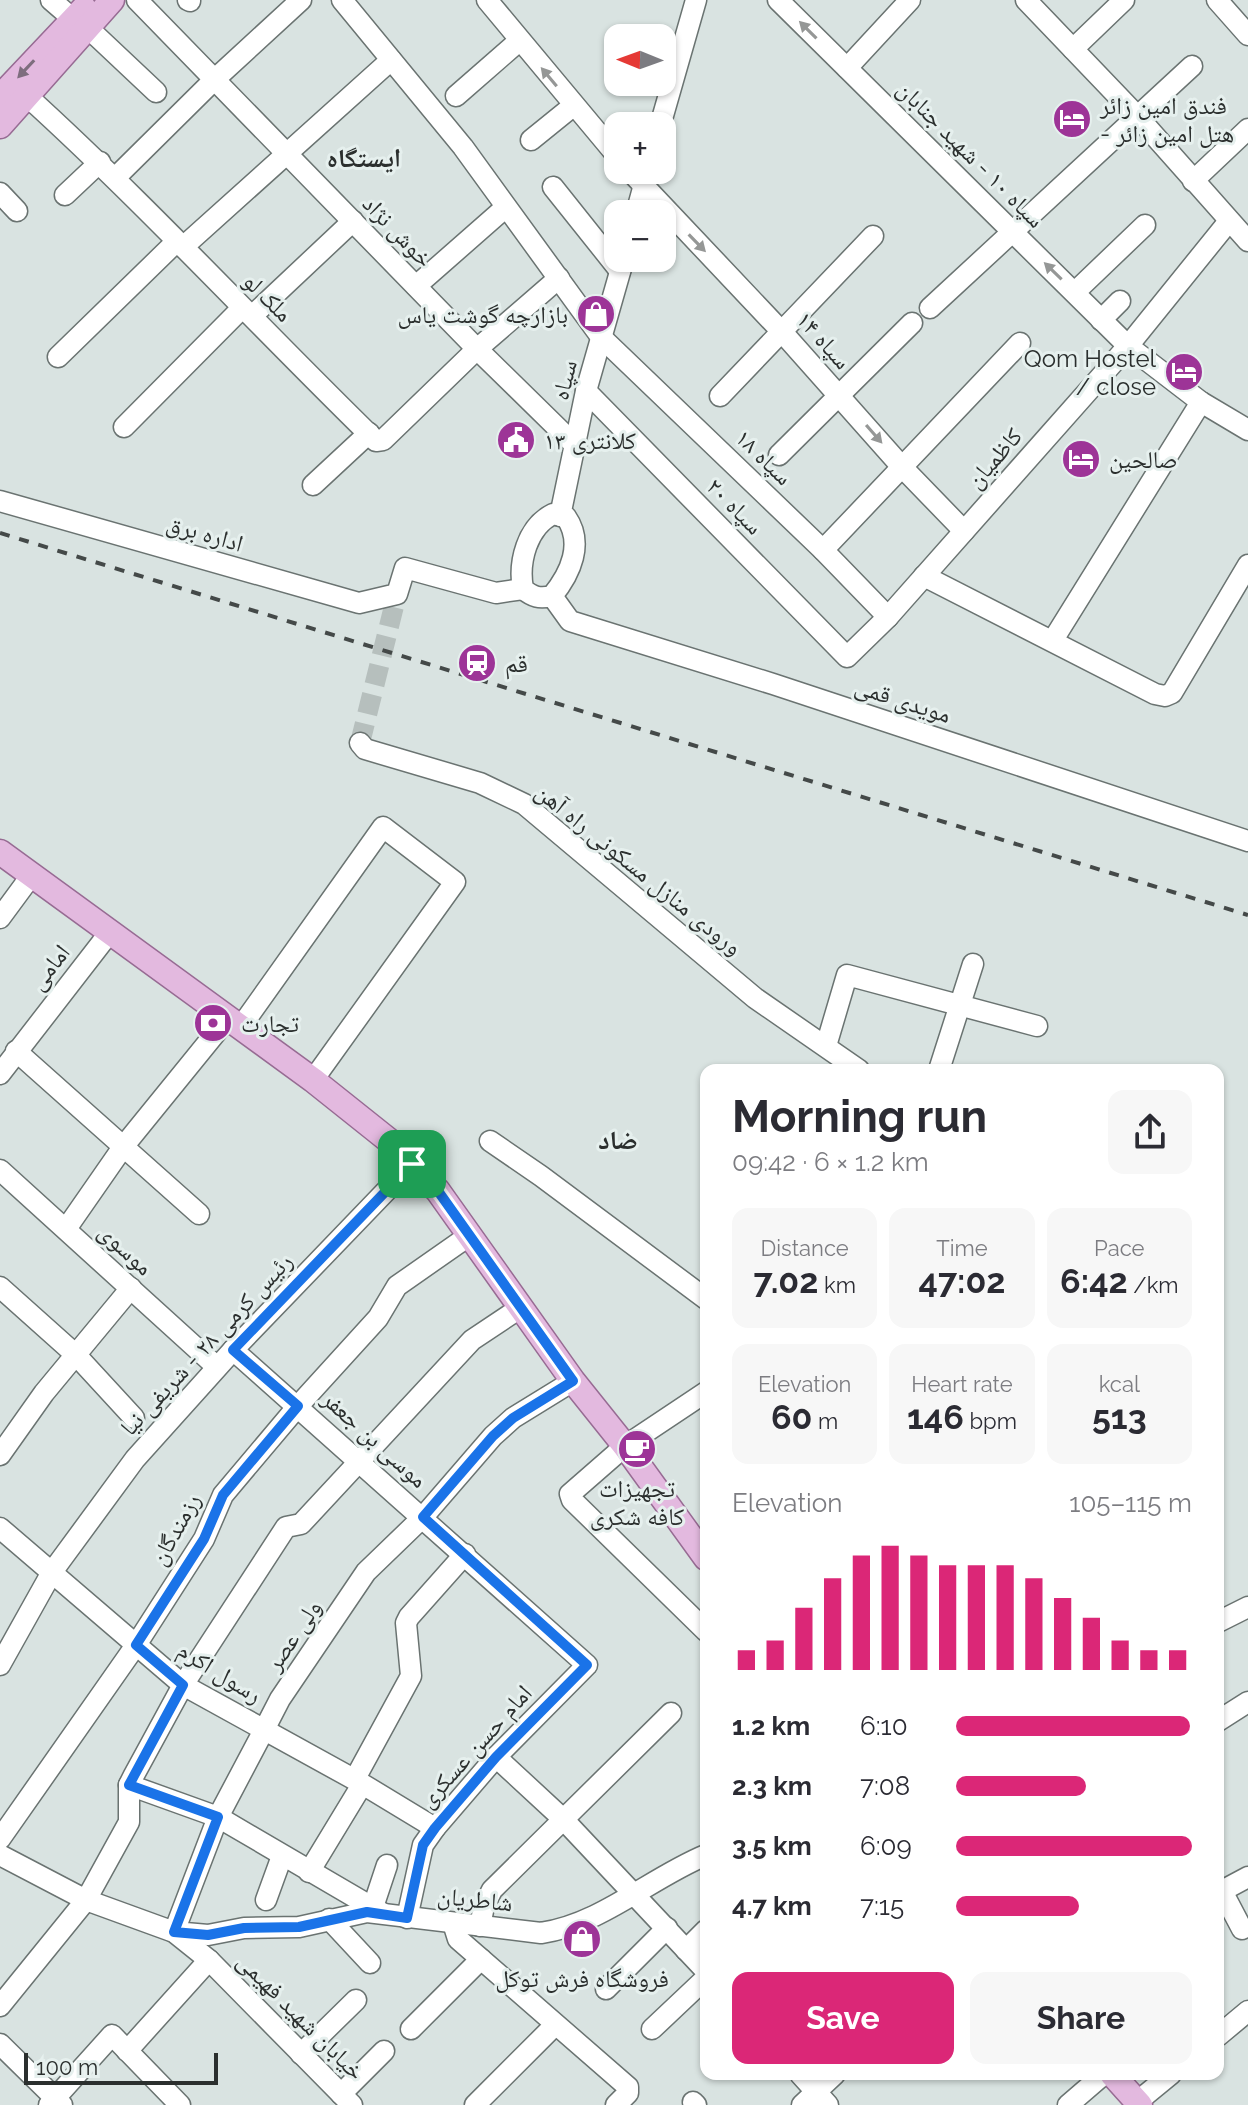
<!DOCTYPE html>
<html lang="en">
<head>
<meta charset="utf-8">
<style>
  body { margin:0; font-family:Raleway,"Noto Naskh Arabic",sans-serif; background:#f7f7f7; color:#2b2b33; height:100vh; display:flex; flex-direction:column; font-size:30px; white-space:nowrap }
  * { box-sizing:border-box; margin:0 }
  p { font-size:26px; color:#7c7c81 }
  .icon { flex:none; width:44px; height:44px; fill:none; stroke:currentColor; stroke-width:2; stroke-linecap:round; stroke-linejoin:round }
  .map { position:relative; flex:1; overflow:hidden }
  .details { position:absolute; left:700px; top:1064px; width:524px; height:1016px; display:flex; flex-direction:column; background:#fff; border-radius:16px; box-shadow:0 2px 6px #0004 }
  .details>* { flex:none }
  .needle { width:52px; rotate:271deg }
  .controls { position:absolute; left:604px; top:24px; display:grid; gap:16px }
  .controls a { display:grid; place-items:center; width:72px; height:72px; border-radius:16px; background:#fff; box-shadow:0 2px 6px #0004; font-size:40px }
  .scale { position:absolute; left:24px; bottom:20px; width:194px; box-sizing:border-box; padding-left:8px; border:4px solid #2b2f2e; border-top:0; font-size:22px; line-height:28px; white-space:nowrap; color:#2b2f2e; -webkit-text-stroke:6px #e6f0ee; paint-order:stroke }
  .pin { position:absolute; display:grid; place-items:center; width:68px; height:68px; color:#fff; margin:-34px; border-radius:16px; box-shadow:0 4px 12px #0006 }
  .round { display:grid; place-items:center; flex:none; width:84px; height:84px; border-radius:16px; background:#f7f7f7 }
  .head { display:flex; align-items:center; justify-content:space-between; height:136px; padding:0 32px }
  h1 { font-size:44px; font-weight:700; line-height:60px }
  .figures { display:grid; grid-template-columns:repeat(3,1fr); gap:12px; height:136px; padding:8px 32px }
  .figures div { display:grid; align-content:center; border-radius:16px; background:#f7f7f7; text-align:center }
  .figures b { font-size:34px; font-weight:700 }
  .figures small { font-size:22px; font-weight:400 }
  .figures p { font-size:22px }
  .chart { height:224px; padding:16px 32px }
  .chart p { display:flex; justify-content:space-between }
  .chart svg { width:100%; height:144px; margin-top:8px; stroke:#db2777; stroke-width:6 }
  .primary-button { display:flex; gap:16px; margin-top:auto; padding:16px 32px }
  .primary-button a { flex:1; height:92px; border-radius:16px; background:#db2777; color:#fff; font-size:32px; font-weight:700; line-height:92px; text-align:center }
  .primary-button a+a { background:#f7f7f7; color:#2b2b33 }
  ul { padding:0 32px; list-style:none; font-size:26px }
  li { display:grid; grid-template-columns:128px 96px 1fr; align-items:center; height:60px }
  li i { height:20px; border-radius:10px; background:#db2777 }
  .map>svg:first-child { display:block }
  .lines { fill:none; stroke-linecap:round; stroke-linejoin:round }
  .minor-tunnel { stroke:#b6bfbd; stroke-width:20; stroke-dasharray:20 10; stroke-linecap:butt }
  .minor-casing { stroke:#6a7371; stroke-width:23 }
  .major-casing { stroke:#976b93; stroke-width:27 }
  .minor { stroke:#fff; stroke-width:20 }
  .major { stroke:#e3b9df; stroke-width:24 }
  .rail { stroke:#444948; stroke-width:4; stroke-dasharray:10 10; stroke-linecap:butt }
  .oneway { fill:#959796 }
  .oneway2 { fill:#7e6d7e }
  .route-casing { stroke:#fff; stroke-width:16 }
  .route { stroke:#1a73e8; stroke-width:10 }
  .labels { text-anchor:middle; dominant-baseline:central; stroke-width:6; stroke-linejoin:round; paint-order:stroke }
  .poi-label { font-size:24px; fill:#2b2f2e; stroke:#e6f0ee; text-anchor:start }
  .street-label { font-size:24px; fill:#2b2f2e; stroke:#e6f0ee }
  .neighbourhood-label { font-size:26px; font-weight:bold; fill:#2b2f2e; stroke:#e6f0ee }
</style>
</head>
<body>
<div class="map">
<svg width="1248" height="2105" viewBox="0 0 1248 2105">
  <rect width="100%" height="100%" fill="#d9e3e1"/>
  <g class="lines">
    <polyline class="minor-tunnel" points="360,743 397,594"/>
    <g class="minor-casing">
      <g id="minor">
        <polyline points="51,0 73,19"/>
        <polyline points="137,0 477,349 576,446"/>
        <polyline points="188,0 190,1"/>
        <polyline points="342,0 463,147 601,337 823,550 888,617"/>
        <polyline points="487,0 618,157"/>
        <polyline points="778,0 1128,346 1201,402 1248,430"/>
        <polyline points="1026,0 1137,116 1248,241"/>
        <polyline points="1217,0 1248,35"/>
        <polyline points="87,27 156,92"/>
        <polyline points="1073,49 1124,0"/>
        <polyline points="847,68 910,0"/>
        <path d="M27 96C148 206 259 327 376 441L383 440 477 349 559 278"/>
        <polyline points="456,96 519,41"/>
        <polyline points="660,126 696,0"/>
        <polyline points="531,140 573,106"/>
        <polyline points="629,170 783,333 902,467 964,531"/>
        <polyline points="115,178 214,80 301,0"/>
        <polyline points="1193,181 1248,129"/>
        <polyline points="553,187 620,271"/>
        <polyline points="0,193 17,211"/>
        <polyline points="65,195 100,162"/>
        <polyline points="636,214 648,170"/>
        <polyline points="183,247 391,60"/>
        <polyline points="416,286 506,207"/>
        <polyline points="1075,292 1145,225"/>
        <polyline points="930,308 1192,66"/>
        <polyline points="252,316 353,221"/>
        <polyline points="1101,320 1120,301"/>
        <polyline points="58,357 176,242"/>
        <polyline points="586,391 847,657 888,617 1128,346 1229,221"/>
        <polyline points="720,396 873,236"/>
        <polyline points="124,427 242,308"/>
        <polyline points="779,455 912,323"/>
        <polyline points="313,485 369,433"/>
        <polyline points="0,501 359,603 397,594 405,568 496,593 523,589"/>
        <path d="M553 514 566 517C584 543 571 573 552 596 539 599 533 597 523 589 518 562 527 527 553 514Z"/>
        <polyline points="560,516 586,391 624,258"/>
        <polyline points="823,550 1020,343"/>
        <polyline points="924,576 1155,694 1165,696 1172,693 1248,565"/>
        <polyline points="552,596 570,621 773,684 1248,841"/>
        <polyline points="1053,640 1201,402"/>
        <polyline points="360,743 365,749 480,783 524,804 755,998 859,1070"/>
        <polyline points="0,918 31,876"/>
        <polyline points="240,1028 383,827 455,882 313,1080"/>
        <polyline points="826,1046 847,975 1037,1026"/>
        <polyline points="16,1051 199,1214"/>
        <polyline points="939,1070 973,964"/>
        <polyline points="0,1074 110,932"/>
        <polyline points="490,1141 541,1176 706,1299"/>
        <polyline points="0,1170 217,1367"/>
        <polyline points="66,1229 123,1147 227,1019"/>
        <polyline points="0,1287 76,1355 134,1418"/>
        <polyline points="233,1350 587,1665 496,1757 435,1828 423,1845 407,1918"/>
        <path d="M573 1381 513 1418 493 1436 423 1517 366 1572 280 1699 264 1730 218 1817 174 1932 208 1935 244 1928 299 1927 367 1912 541 1933C602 1924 650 1878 706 1855"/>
        <polyline points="706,1392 625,1446 570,1494 572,1500 706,1631"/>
        <polyline points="0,1455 44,1393 131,1288"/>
        <polyline points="0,1528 183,1685 359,1782 435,1828"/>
        <polyline points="1218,1622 1248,1607"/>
        <polyline points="0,1665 52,1572 135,1459 233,1350 412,1164"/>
        <polyline points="1218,1721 1248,1702"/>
        <polyline points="496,1757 563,1819 706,1971"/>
        <polyline points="129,1785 218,1817 382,1913"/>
        <polyline points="0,1839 136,1645 204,1539 223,1495 298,1406 378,1318 397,1286 470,1235"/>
        <polyline points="0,1855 86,1900 174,1932 209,1960 352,2105"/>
        <polyline points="309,1872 360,1788 357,1775 411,1676 406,1623 409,1617 465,1554"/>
        <polyline points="1222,1891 1242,1929"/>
        <polyline points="1218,1893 1248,1877"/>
        <polyline points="266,1900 282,1856"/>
        <polyline points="373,1907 387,1865"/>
        <polyline points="329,1919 370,1963"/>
        <polyline points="453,1923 458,1939 628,2087 628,2093 616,2105"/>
        <polyline points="480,1926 484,1906 492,1890 671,1713"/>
        <polyline points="686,1950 706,1930"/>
        <polyline points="606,1989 667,1928"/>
        <polyline points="0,2006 86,1900 129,1822 129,1785 134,1775 183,1685 286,1527 301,1524 472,1340 520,1308"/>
        <polyline points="411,2029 481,1959"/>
        <polyline points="652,2029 706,1978"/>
        <polyline points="1218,2036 1248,2011"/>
        <polyline points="0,2044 62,2105"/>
        <polyline points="127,2051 209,1960"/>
        <polyline points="301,2054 356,2000"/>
        <polyline points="800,2074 828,2105"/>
        <polyline points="341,2094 384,2051"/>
        <polyline points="693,2102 696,2105"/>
        <polyline points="1137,2102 1171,2074"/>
        <polyline points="49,2105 112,2035 180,2105"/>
        <polyline points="475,2105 555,2025"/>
        <polyline points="802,2105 835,2074"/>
        <polyline points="1068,2105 1104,2074"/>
      </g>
    </g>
    <g class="major-casing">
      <g id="major">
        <polyline points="0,97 84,8"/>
        <polyline points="0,126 112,0"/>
        <polyline points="0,852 313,1080 397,1147 438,1191 573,1381 625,1446 706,1558"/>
        <polyline points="1112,2074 1140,2105"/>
      </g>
    </g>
    <use href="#minor" class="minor"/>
    <use href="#major" class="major"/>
    <polyline class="rail" points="0,533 1248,915"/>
  </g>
  <defs><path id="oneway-solid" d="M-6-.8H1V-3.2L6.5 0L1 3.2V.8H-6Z" transform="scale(2)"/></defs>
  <g class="oneway">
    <use href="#oneway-solid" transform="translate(808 30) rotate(-135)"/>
    <use href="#oneway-solid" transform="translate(549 77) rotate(-130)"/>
    <use href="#oneway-solid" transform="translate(697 243) rotate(46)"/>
    <use href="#oneway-solid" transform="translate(1053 271) rotate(-136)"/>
    <use href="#oneway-solid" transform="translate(874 434) rotate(49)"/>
  </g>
  <use class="oneway2" href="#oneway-solid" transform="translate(26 69) rotate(133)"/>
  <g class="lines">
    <g class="route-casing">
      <polygon id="route" points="412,1164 438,1191 573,1381 513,1418 493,1436 423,1517 587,1665 496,1757 435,1828 423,1845 407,1918 367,1912 299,1927 244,1928 208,1935 174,1932 218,1817 129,1785 183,1685 136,1645 204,1539 223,1495 298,1406 233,1350"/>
    </g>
    <use href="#route" class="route"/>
  </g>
  <defs>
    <g id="hotel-disc" transform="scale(2)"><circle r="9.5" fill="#9d3497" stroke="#e6f0ee"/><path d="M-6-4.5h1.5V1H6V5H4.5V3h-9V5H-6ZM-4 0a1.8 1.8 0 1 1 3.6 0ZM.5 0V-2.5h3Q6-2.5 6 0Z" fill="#fff"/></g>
    <g id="shop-disc" transform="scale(2)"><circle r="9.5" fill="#9d3497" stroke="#e6f0ee"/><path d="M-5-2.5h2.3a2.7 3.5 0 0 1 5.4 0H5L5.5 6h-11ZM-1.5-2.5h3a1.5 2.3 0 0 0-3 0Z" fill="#fff"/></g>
    <g id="civic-disc" transform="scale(2)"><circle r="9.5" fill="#9d3497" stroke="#e6f0ee"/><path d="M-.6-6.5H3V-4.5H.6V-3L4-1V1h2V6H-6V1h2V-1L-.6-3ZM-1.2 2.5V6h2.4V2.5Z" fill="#fff"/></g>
    <g id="station-disc" transform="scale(2)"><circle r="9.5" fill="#9d3497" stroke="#e6f0ee"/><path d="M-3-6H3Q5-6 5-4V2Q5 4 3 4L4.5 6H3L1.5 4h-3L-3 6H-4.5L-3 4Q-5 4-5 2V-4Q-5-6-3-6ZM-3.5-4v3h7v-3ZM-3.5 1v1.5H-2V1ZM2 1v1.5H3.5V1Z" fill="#fff"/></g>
    <g id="bank-disc" transform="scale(2)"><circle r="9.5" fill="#9d3497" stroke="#e6f0ee"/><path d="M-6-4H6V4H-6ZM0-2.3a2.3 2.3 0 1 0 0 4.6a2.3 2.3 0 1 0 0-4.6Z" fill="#fff"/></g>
    <g id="cafe-disc" transform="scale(2)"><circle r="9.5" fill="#9d3497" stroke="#e6f0ee"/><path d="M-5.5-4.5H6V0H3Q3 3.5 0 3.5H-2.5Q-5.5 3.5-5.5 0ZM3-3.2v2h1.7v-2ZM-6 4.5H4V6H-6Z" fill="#fff"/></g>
  </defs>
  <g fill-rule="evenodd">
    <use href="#hotel-disc" x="1072" y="119"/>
    <use href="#shop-disc" x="596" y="314"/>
    <use href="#hotel-disc" x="1184" y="372"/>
    <use href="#civic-disc" x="516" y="440"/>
    <use href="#hotel-disc" x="1081" y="459"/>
    <use href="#station-disc" x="477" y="663"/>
    <use href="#bank-disc" x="213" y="1023"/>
    <use href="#cafe-disc" x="637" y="1449"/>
    <use href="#shop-disc" x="582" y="1939"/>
  </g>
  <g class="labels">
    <g class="poi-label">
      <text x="1100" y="105">فندق امین زائر<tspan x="1100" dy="28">- هتل امین زائر</tspan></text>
      <text x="568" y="314" text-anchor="end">بازارچه گوشت یاس</text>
      <text x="1156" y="358" text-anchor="end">Qom Hostel<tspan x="1156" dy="28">/ close</tspan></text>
      <text x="544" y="440">کلانتری ۱۳</text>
      <text x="1109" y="459">صالحین</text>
      <text x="505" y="663">قم</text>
      <text x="241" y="1023">تجارت</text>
      <text x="637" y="1488" text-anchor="middle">تجهیزات<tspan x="637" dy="28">کافه شکری</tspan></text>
      <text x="582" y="1978" text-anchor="middle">فروشگاه فرش توکل</text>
    </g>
    <g class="street-label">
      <text transform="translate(971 154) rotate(45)">سپاه ۱۰ - شهید جنابان</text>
      <text transform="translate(398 231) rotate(46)">خوش نژاد</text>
      <text transform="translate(268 297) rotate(45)">ملک لو</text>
      <text transform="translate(824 340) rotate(48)">سپاه ۱۴</text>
      <text transform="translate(564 380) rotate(-76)">سپاه</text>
      <text transform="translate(764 457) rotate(44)">سپاه ۱۸</text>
      <text transform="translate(994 458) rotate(-49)">کاظمیان</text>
      <text transform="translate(735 506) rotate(45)">سپاه ۲۰</text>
      <text transform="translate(205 533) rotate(16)">اداره برق</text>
      <text transform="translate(903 700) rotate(18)">مویدی قمی</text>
      <text transform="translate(639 869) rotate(39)">ورودی منازل مسکونی راه آهن</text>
      <text transform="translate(49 967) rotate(-52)">امامی</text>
      <text transform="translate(126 1249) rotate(43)">موسوی</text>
      <text transform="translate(206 1344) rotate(-47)">رئیس کرمی ۲۸ - شریفی نیا</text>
      <text transform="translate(375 1439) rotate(42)">موسی بن جعفر</text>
      <text transform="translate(175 1529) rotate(-61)">رزمندگان</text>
      <text transform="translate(293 1635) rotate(-56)">ولی عصر</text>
      <text transform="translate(220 1672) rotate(32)">رسول اکرم</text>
      <text transform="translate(475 1746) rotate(-48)">امام حسن عسکری</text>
      <text transform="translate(475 1899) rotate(6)">شاطریان</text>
      <text transform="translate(301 2016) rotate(45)">خیابان شهید فهیمی</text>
    </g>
    <g class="neighbourhood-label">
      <text x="364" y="158">ایستگاه</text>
      <text x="618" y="1140">ضاد</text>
    </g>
  </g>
</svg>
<div class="controls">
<a><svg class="needle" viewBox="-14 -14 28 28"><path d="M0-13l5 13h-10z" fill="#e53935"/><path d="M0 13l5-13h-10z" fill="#7c7c81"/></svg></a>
<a>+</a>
<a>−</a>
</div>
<div class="scale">100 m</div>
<div class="pin" style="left:412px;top:1164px;background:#1e9e55"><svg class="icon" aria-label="arrive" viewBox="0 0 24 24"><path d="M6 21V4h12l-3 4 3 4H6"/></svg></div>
<section class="details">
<div class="head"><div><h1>Morning run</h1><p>09:42 · 6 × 1.2 km</p></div><a class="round"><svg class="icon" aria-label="share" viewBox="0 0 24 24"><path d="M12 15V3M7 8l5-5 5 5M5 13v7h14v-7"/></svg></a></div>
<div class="figures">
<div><p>Distance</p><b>7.02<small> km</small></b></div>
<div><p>Time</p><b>47:02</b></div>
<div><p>Pace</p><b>6:42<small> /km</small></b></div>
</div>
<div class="figures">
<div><p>Elevation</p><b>60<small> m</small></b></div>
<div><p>Heart rate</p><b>146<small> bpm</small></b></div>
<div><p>kcal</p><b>513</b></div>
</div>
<div class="chart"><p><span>Elevation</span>105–115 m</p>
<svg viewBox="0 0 160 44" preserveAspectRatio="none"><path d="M5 44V38M15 44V35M25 44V25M35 44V16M45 44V9M55 44V6M65 44V9M75 44V12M85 44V12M95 44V12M105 44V16M115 44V22M125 44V28M135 44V35M145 44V38M155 44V38"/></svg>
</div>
<ul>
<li><b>1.2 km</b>6:10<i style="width:99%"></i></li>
<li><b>2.3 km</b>7:08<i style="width:55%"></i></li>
<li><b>3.5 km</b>6:09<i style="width:100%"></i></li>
<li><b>4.7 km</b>7:15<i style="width:52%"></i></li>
</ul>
<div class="primary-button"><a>Save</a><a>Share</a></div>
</section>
</div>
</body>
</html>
